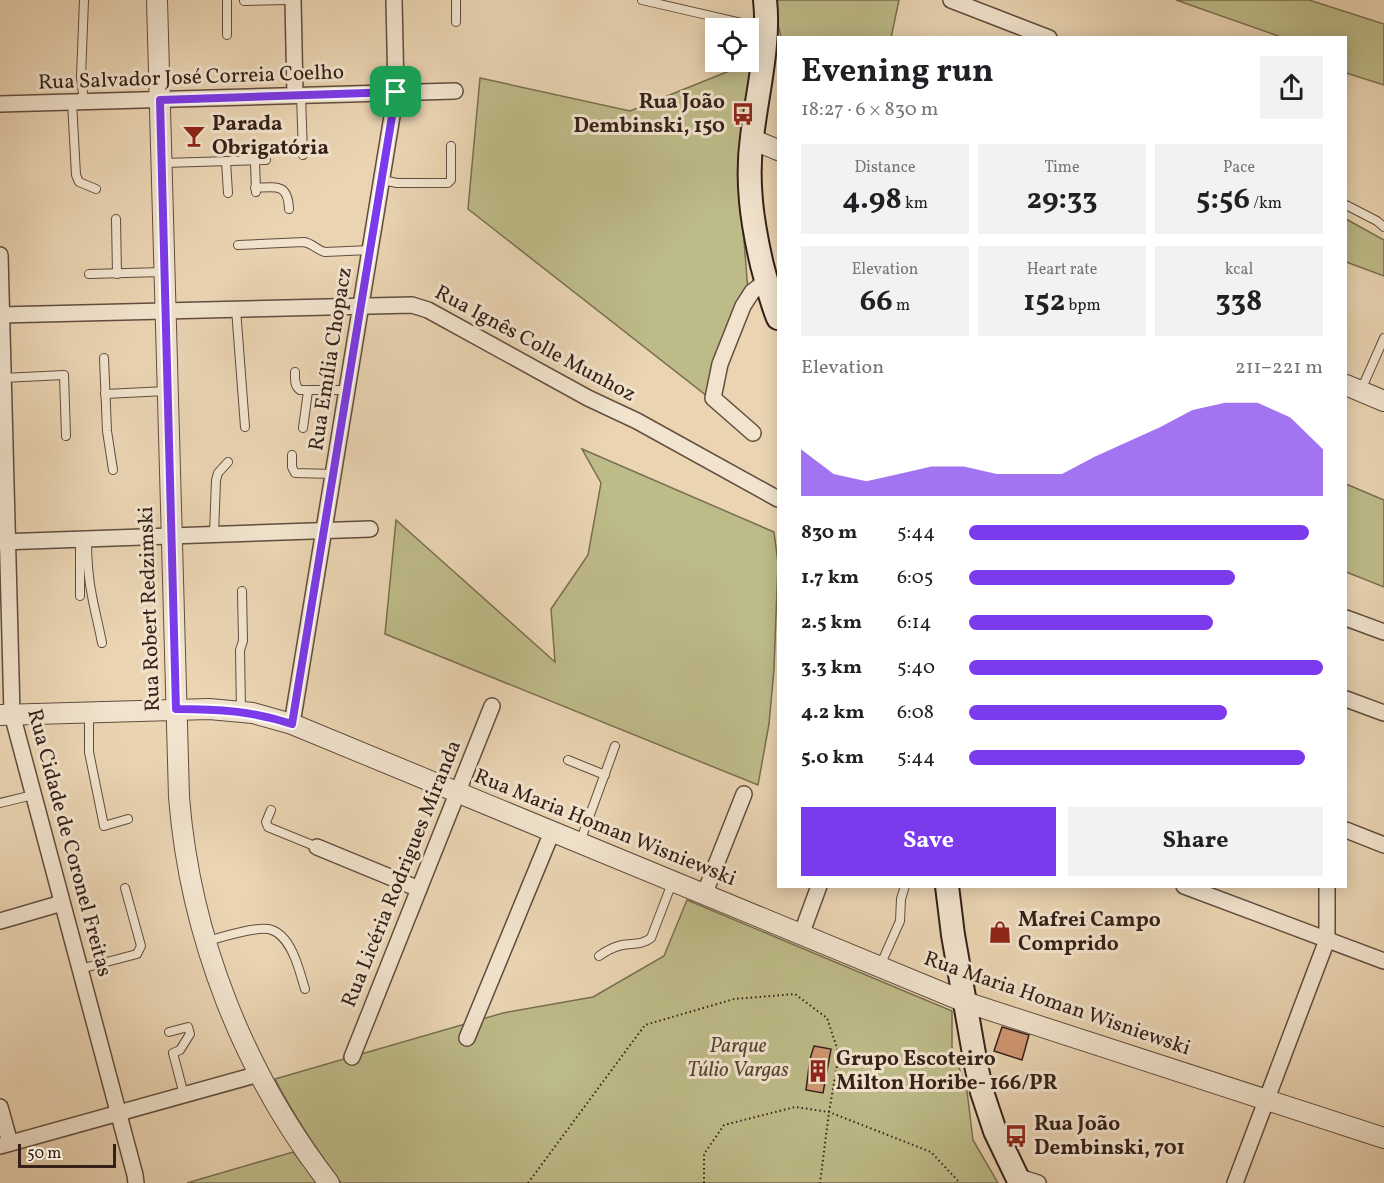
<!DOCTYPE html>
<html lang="en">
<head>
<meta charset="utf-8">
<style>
  body { margin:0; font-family:Vollkorn,serif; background:#f2f2f2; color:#202124; height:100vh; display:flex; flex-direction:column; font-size:22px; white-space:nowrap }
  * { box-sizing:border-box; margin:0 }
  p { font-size:20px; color:#757577 }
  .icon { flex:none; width:33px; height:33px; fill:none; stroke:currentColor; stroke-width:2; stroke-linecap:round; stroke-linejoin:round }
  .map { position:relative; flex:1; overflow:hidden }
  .side { position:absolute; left:777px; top:36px; width:570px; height:852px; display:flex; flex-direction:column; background:#fff; border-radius:0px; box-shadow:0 3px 15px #0003 }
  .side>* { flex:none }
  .controls { position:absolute; left:705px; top:18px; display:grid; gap:12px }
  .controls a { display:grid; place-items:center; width:54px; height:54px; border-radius:0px; background:#fff; box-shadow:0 3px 15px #0003; font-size:30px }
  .scale { position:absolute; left:18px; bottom:15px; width:98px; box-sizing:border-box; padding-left:6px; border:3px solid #352019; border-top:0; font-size:16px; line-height:21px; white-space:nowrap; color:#352019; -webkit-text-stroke:4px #f1e3cd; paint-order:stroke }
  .pin { position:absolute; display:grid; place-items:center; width:51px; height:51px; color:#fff; margin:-26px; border-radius:12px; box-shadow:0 3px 9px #0006 }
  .round { display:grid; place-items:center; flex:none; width:63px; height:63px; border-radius:0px; background:#f2f2f2 }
  .headline { display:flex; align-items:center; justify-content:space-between; height:102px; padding:0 24px }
  h1 { font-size:33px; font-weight:700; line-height:45px }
  .figures { display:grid; grid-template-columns:repeat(3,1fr); gap:9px; height:102px; padding:6px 24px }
  .figures div { display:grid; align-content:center; border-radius:0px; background:#f2f2f2; text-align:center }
  .figures b { font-size:30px; font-weight:700 }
  .figures small { font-size:16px; font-weight:400 }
  .figures p { font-size:16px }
  .chart { height:168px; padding:12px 24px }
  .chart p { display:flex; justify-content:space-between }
  .chart svg { width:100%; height:108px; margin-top:6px; fill:#7c3aed; opacity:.7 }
  .action { display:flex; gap:12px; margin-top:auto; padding:12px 24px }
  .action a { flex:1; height:69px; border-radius:0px; background:#7c3aed; color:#fff; font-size:24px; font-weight:700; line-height:69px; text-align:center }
  .action a+a { background:#f2f2f2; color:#202124 }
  ul { padding:0 24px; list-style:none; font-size:20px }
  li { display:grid; grid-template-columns:96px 72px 1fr; align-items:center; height:45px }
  li i { height:15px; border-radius:8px; background:#7c3aed }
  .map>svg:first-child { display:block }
  .green { fill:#bdbb88; stroke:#796e50; stroke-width:1.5 }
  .building { fill:#d09671; stroke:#352019; stroke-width:1.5 }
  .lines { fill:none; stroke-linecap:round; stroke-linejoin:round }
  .service-casing { stroke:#624d3f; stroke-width:10 }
  .minor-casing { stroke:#624d3f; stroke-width:18 }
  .tertiary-casing { stroke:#624d3f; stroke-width:22 }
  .secondary-casing { stroke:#352019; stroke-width:26 }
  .path { stroke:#352019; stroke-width:2; stroke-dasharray:1.5 3; stroke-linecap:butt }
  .service { stroke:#f1e3cd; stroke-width:8 }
  .minor { stroke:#f1e3cd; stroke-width:15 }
  .tertiary { stroke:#f1e3cd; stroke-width:20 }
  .secondary { stroke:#f1e3cd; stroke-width:22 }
  .route-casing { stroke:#fff; stroke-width:12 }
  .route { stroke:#7c3aed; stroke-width:8 }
  .labels { text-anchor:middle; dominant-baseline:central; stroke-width:6; stroke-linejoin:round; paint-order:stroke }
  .street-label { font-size:21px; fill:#352019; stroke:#f1e3cd }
  .poi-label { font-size:21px; font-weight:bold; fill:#352019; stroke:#f1e3cd; text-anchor:start }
  .park-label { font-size:21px; font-style:italic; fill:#574735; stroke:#f1e3cd }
</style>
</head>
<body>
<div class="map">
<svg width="1384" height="1183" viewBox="0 0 1384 1183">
  <rect width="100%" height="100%" fill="#ead4b2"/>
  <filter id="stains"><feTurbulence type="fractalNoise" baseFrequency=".00333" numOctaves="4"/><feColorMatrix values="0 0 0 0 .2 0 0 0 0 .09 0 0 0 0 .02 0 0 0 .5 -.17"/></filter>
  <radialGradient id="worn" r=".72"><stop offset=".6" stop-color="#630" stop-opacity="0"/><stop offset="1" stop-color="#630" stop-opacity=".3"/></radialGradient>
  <g class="green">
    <polygon points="772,0 899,0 891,38 781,37"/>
    <polygon points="1176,0 1309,0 1384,24 1384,85 1346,73 1346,38 1281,37"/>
    <polygon points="754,61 743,228 748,291 707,396 468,209 480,78 630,111"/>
    <polygon points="1346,219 1384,240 1384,276 1346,262"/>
    <polygon points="582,449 774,532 778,563 774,669 769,724 758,785 385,634 396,520 555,662 551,609 588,555 601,483"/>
    <polygon points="1346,484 1384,500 1384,587 1346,572"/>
    <path d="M687 900 952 1011V1047L967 1091 973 1140 998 1183H341C317 1150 294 1116 275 1079L503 1013 593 997 664 956Z"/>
    <polygon points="293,1152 318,1183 187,1183"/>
  </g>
  <g class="building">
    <polygon points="1002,1027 1029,1035 1022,1060 994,1051"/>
    <polygon points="814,1046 831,1049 823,1093 806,1090 810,1059"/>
  </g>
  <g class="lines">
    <g class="service-casing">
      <g id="service">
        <polyline points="84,0 81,77 84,102"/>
        <polyline points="227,0 227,35"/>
        <polyline points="642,0 763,28"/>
        <polyline points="244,1 286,0"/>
        <polyline points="456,22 456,0"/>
        <polyline points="301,95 303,155"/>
        <polyline points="72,102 76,175 79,182 96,189"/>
        <polyline points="226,161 228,193"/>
        <polyline points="255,161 256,192"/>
        <polyline points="163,163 266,160"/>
        <polyline points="382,180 397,183 448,183 451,180 451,146"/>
        <path d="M255 188C276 187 288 183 289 209"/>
        <polyline points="1346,205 1377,221 1384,227"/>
        <polyline points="116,219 117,274"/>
        <path d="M238 245 304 242C314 244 316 250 325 252L370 250"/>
        <polyline points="89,274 163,272"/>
        <polyline points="236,309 245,427"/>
        <polyline points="104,358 107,431 113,470"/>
        <path d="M295 372C295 378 294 386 300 390H347"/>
        <polyline points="3,378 64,375 66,436"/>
        <polyline points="1361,390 1384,338"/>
        <polyline points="105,394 166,391"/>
        <polyline points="303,428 308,391"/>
        <polyline points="292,455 292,467 295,473 333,474"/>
        <polyline points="214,534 216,480 218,473 228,462"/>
        <polyline points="80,539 80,596"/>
        <path d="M87 539C87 558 88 577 92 596 95 612 99 627 102 643"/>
        <polyline points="241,710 240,650 243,641 242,591"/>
        <polyline points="89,713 89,752 104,826 128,819"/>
        <polyline points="568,760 605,775"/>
        <polyline points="0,803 33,795"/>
        <polyline points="271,810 266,822 268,827 317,847"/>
        <polyline points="580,842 615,746"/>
        <path d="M208 941C222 937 259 925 272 930 283 934 291 948 295 958 299 968 302 979 305 989"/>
        <path d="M599 956C606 951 613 947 622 945 633 943 642 945 651 938L672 883"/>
        <polyline points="880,966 900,921 901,899 905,886"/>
        <polyline points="80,969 137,954 141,946 125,888"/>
        <polyline points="169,1032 188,1027 190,1034 180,1050 173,1053 184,1095"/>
      </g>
    </g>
    <g class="minor-casing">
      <g id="minor">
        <polyline points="293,0 295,95"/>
        <polyline points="951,0 1049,38"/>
        <polyline points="0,104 455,91"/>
        <polyline points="0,255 12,714 135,1175 136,1183"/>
        <polyline points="0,315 412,305 428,310 588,398 637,421 778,499"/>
        <polyline points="753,433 713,398 720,364 743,306 752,292 766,281"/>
        <polyline points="0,542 370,529"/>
        <polyline points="1346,618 1384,632"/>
        <polyline points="1346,699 1384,713"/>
        <polyline points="292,724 396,92 394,0"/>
        <polyline points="1346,830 1384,845"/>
        <polyline points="317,847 419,889"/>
        <polyline points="1184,886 1384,961"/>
        <polyline points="704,895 744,794"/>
        <polyline points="0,921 62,903"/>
        <polyline points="801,935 819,886"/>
        <polyline points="467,1038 552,832"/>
        <polyline points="352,1057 492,706"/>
        <polyline points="0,1107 10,1143"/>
        <polyline points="0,1146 259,1074"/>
        <polyline points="1016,1176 1038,1183"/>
        <polyline points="1235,1183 1327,940 1327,886"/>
      </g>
    </g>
    <g class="tertiary-casing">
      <g id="tertiary">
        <path d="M157 0 179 797C190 937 244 1073 329 1183"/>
        <polyline points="751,139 778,150"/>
        <polyline points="1346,385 1384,401"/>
        <polyline points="0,715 209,709 253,713 292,724 965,1002 1384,1138"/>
      </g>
    </g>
    <g class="secondary-casing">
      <g id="secondary">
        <path d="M765 0C770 44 757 93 752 137 746 181 752 222 762 265 767 283 771 301 778 318"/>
        <polyline points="947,886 953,935 976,1065 982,1092 995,1131 1020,1183"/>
      </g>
    </g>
    <g class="path">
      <polyline points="528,1183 645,1025 734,999 795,994 827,1018 839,1054 829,1112 820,1183"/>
      <polyline points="704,1183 704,1154 724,1125 795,1107 829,1112 931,1152 960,1183"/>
    </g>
    <use href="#service" class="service"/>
    <use href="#minor" class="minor"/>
    <use href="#tertiary" class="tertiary"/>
    <use href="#secondary" class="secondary"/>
  </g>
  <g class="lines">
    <g class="route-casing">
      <path id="route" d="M396 92 292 724C252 711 219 709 176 709L160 100Z"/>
    </g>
    <use href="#route" class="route"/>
  </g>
  <defs>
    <g id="bus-bare" transform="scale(1.8)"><path d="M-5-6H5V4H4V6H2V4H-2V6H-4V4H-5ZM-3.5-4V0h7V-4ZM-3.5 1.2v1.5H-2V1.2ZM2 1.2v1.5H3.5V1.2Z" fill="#8f2418" stroke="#f1e3cd" stroke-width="2.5" paint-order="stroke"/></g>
    <g id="bar-bare" transform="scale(1.8)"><path d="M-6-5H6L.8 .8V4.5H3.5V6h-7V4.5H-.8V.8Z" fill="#8f2418" stroke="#f1e3cd" stroke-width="2.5" paint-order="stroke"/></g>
    <g id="shop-bare" transform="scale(1.8)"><path d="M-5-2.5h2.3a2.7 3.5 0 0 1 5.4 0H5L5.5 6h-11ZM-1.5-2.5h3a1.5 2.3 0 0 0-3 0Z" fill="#8f2418" stroke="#f1e3cd" stroke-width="2.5" paint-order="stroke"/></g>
    <g id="building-bare" transform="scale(1.8)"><path d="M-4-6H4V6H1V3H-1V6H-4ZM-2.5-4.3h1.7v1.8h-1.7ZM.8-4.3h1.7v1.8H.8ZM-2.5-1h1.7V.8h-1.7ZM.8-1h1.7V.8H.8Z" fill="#8f2418" stroke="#f1e3cd" stroke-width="2.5" paint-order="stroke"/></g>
  </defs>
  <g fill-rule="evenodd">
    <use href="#bus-bare" x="743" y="114"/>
    <use href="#bar-bare" x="194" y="136"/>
    <use href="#shop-bare" x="1000" y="932"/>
    <use href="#building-bare" x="818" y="1071"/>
    <use href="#bus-bare" x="1016" y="1136"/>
  </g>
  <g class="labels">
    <g class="street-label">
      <text transform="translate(191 78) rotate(-2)">Rua Salvador José Correia Coelho</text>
      <text transform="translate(535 344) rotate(28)">Rua Ignês Colle Munhoz</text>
      <text transform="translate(331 359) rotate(-81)">Rua Emília Chopacz</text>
      <text transform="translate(150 609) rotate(-92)">Rua Robert Redzimski</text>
      <text transform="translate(605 828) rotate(22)">Rua Maria Homan Wisniewski</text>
      <text transform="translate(69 843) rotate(75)">Rua Cidade de Coronel Freitas</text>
      <text transform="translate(402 874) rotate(-68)">Rua Licéria Rodrigues Miranda</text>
      <text transform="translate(1057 1004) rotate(19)">Rua Maria Homan Wisniewski</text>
    </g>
    <g class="poi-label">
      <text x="725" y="102" text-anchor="end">Rua João<tspan x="725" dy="24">Dembinski, 150</tspan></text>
      <text x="212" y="124">Parada<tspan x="212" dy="24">Obrigatória</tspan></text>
      <text x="1018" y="920">Mafrei Campo<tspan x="1018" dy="24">Comprido</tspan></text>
      <text x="836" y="1059">Grupo Escoteiro<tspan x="836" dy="24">Milton Horibe- 166/PR</tspan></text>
      <text x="1034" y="1124">Rua João<tspan x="1034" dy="24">Dembinski, 701</tspan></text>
    </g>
    <g class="park-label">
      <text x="738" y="1046">Parque<tspan x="738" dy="24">Túlio Vargas</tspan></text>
    </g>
  </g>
  <rect width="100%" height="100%" filter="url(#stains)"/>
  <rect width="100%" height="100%" fill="url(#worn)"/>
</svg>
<div class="controls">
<a><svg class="icon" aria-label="locate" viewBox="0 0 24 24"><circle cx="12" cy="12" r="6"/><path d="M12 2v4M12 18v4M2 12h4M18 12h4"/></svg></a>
</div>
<div class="scale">50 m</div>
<div class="pin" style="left:396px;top:92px;background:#1e9e55"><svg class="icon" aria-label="arrive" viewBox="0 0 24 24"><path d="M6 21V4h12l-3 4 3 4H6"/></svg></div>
<section class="side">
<div class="headline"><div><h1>Evening run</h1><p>18:27 · 6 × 830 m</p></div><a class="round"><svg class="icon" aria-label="share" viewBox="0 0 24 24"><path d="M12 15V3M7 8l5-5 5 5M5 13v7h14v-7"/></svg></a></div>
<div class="figures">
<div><p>Distance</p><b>4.98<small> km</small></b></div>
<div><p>Time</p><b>29:33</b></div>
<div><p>Pace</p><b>5:56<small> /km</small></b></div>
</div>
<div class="figures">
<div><p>Elevation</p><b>66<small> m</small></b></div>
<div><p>Heart rate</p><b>152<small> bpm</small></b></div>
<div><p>kcal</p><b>338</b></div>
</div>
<div class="chart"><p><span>Elevation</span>211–221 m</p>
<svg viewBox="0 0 160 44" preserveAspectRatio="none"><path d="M0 44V25L10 35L20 38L30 35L40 32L50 32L60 35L70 35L80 35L90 28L100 22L110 16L120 9L130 6L140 6L150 12L160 25V44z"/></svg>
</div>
<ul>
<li><b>830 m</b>5:44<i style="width:96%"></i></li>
<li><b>1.7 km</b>6:05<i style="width:75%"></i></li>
<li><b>2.5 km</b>6:14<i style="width:69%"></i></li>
<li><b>3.3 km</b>5:40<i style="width:100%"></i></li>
<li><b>4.2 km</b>6:08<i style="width:73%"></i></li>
<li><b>5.0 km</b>5:44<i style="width:95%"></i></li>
</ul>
<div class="action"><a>Save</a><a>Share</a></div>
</section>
</div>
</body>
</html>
